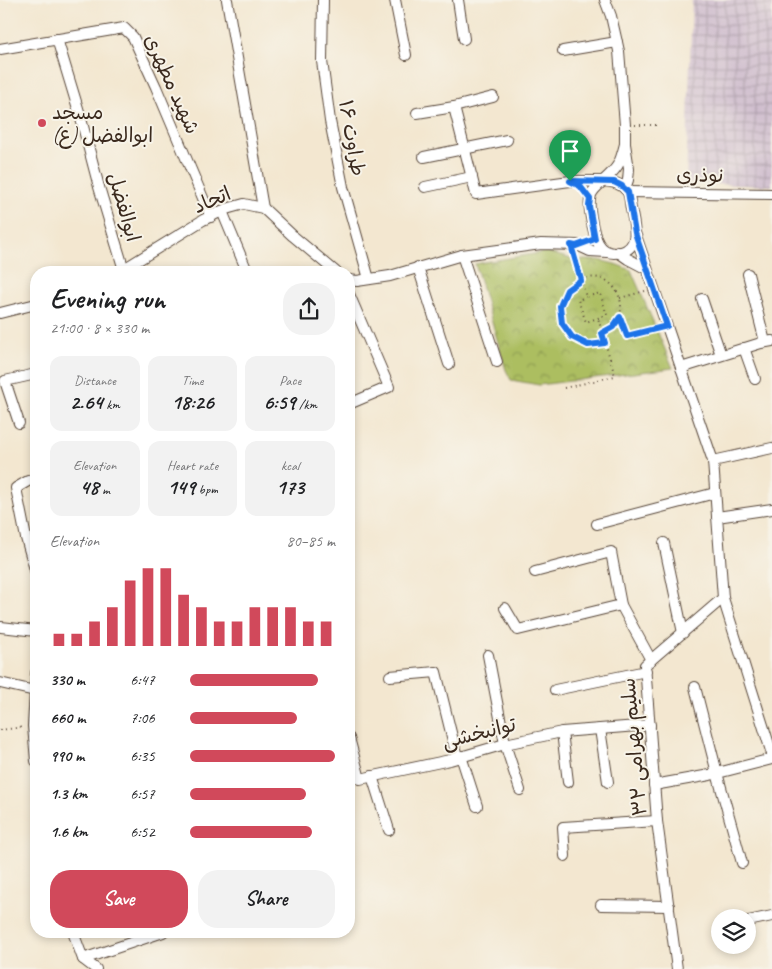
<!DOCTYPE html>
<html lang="en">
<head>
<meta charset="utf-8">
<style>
  body { margin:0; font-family:Caveat,"Playpen Sans Arabic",sans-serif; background:#f2f2f2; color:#202124; height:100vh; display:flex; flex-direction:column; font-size:19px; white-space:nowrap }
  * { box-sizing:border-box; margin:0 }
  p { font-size:16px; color:#757577 }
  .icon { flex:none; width:28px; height:28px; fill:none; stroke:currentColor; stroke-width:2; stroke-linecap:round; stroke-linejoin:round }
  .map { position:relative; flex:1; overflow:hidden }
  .panel { position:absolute; left:30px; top:266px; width:325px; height:672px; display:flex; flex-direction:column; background:#fff; border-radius:20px; box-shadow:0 2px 8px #0003 }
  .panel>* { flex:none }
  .fabs { position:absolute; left:711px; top:909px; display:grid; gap:10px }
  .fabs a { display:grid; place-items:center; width:45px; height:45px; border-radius:50%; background:#fff; box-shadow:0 2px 8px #0003; font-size:25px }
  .pin { position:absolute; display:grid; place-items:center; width:42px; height:42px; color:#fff; margin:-51px -21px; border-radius:50% 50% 50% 0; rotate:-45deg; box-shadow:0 0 5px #0007 }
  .pin .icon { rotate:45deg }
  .round { display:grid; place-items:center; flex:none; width:52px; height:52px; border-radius:20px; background:#f2f2f2 }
  .overview { display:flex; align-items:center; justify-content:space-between; height:85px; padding:0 20px }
  h1 { font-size:28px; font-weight:600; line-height:38px }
  .metrics { display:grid; grid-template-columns:repeat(3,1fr); gap:8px; height:85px; padding:5px 20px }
  .metrics div { display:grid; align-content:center; border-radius:12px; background:#f2f2f2; text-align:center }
  .metrics b { font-size:21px; font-weight:600 }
  .metrics small { font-size:14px; font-weight:400 }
  .metrics p { font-size:14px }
  .chart { height:140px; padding:10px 20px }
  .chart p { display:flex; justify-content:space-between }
  .chart svg { width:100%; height:90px; margin-top:5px; stroke:#d1495b; stroke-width:6 }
  .primary-button { display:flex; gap:10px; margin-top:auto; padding:10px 20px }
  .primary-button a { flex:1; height:58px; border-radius:20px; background:#d1495b; color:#fff; font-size:20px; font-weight:600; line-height:58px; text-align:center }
  .primary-button a+a { background:#f2f2f2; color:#202124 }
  ul { padding:0 20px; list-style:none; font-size:16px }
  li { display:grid; grid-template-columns:80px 60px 1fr; align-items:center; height:38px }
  li i { height:12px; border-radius:6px; background:#d1495b }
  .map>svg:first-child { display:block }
  .industrial { fill:url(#industrial-grid) }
  .park { fill:url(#park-crowns); stroke:#747440 }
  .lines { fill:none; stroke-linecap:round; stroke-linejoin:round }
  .minor-casing { stroke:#574639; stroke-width:12 }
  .path { stroke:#574639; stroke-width:2; stroke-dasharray:1 4; stroke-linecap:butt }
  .minor { stroke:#fff; stroke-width:10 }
  .route-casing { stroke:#fff; stroke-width:10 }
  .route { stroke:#1a73e8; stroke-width:6 }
  .poi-dot { fill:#d1495b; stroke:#f7f3e8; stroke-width:2 }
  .labels { text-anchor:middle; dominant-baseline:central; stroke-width:4; stroke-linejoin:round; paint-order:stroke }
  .street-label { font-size:20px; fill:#3b2a1e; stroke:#f7f3e8 }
  .poi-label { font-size:20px; fill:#3b2a1e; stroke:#f7f3e8; text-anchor:start }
</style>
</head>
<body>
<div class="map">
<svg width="772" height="969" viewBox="0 0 772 969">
  <defs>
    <pattern id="industrial-grid" width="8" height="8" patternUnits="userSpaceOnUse" patternTransform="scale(1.25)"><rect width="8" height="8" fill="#cfbdce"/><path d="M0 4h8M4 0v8" fill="none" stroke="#a99aa7"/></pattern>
    <pattern id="park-crowns" width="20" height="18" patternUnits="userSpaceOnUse" patternTransform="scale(1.25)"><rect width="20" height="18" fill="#acbe61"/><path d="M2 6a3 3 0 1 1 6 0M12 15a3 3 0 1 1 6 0" fill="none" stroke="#8d9b4f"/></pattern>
  </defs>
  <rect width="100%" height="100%" fill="#f7f3e8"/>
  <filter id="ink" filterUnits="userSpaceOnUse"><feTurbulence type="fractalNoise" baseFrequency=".02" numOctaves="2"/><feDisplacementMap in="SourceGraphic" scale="10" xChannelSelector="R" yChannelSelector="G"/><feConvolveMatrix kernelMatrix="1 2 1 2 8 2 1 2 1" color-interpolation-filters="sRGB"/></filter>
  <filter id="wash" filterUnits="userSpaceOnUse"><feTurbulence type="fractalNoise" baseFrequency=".0096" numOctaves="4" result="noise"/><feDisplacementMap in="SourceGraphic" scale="20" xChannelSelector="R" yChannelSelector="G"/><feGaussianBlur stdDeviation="1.12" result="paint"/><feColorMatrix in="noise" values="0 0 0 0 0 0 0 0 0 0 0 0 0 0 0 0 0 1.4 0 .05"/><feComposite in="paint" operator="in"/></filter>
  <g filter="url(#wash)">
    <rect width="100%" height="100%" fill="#f3e7d0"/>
    <polygon class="industrial" points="692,0 772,0 772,186 686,183"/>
    <polygon class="park" points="546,252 575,260 599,260 615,264 631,270 673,368 539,385 511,380 506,370 475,264 485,262"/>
  </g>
  <g filter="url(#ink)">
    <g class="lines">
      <g class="minor-casing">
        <g id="minor">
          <polyline points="227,0 263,208"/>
          <polyline points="323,0 322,61 330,121 343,187 369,279"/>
          <polyline points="395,0 406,55"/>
          <polyline points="458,0 464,39"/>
          <polyline points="605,0 611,16 619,51 625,125 625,144 629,169 628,180 625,189"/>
          <polyline points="57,39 80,115 99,187 124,270"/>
          <polyline points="0,49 124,28 133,37 156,87 211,217"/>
          <polyline points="563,51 617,42"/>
          <path d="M454 107 476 194 570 181H603C618 168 620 164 625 144"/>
          <polyline points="417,113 454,107 493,97"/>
          <polyline points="424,157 507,140"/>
          <path d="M603 181C612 182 622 183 627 191 630 195 630 204 631 209 634 224 641 247 621 252 598 258 594 235 591 218 590 210 588 203 591 195 593 189 599 185 603 181Z"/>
          <polyline points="425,187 472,177"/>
          <polyline points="628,192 772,194"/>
          <polyline points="222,211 247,271 244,272"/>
          <polyline points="635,233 713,461 723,598 645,665 657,821 677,969"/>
          <polyline points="618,252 628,259 647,269"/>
          <polyline points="462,255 497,362"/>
          <polyline points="418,267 449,364"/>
          <polyline points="119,272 203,220 226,209 244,204 263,208 293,236 336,272"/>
          <polyline points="748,274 765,342"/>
          <polyline points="349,280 357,281 390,276 462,255 541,244 577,245 590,251 607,252"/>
          <polyline points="349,294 389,387 349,404"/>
          <polyline points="702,299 721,355"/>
          <polyline points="0,313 36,304"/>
          <polyline points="744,348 755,379"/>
          <polyline points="681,368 761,343 772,341"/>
          <polyline points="19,423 5,381 36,374"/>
          <polyline points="713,461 772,448"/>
          <polyline points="36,479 28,481 16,488 26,538 36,573"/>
          <polyline points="717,517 772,509"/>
          <polyline points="597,524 715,493"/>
          <polyline points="664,543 683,633"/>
          <polyline points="535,572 611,552 621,605 651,660"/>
          <polyline points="723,598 772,754"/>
          <polyline points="505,608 518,630 621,605"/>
          <polyline points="1,627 36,631"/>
          <polyline points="488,655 505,744 520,790"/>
          <polyline points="36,673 33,726 36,761"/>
          <polyline points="390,676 436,672 457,757"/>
          <polyline points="0,683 35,691"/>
          <polyline points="695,687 717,773 742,863"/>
          <polyline points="555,690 646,671"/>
          <polyline points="600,729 608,782"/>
          <polyline points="562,732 568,782"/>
          <polyline points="349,738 360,779 450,760 505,744 562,732 650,725"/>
          <polyline points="461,756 477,806"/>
          <polyline points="372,776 389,830"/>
          <polyline points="654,785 710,775 772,759"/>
          <polyline points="565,856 563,827 657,821"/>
          <polyline points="601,905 669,906"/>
          <polyline points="748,921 772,916"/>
          <polyline points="73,932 83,959 96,969"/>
          <polyline points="83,959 163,932"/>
        </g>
      </g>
      <g class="path">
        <polyline points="635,125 657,125"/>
        <polyline points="574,255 586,297 600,293 607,315 586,322 578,300 586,297"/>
        <polyline points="620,298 645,291"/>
        <polyline points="620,317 627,337 657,329"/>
        <path d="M602 333C605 331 609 330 612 327 627 314 622 291 607 281 589 270 562 286 560 306 559 316 562 324 567 331 572 338 581 344 590 344 595 345 600 344 605 343"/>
        <polyline points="564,388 615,376 598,318"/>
        <polyline points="0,730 24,727"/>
      </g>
      <use href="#minor" class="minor"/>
    </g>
  </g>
  <g class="lines" filter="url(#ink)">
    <g class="route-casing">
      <polygon id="route" points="570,181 614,182 622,186 628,192 635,233 667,326 627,336 620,317 613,327 602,333 605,343 588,345 572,337 562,323 560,306 567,290 581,280 571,245 576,246 595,239 589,206 590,199 580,186"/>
    </g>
    <use href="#route" class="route"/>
  </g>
  <circle class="poi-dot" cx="42" cy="123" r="5"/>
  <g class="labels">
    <g class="street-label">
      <text transform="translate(172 84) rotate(66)">شهید مطهری</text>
      <text transform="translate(352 138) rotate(80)">طراوت ۱۶</text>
      <text transform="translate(700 175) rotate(1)">نوذری</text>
      <text transform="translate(212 200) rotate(-23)">اتحاد</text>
      <text transform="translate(124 207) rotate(74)">ابوالفضل</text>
      <text transform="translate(479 733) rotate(-14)">توانبخشی</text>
      <text transform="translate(634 747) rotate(-95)">سلیم بهرامی ۳۲</text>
    </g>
    <g class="poi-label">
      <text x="52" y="112">مسجد<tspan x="52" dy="23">ابوالفضل (ع)</tspan></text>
    </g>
  </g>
</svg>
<div class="fabs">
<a><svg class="icon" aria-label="layers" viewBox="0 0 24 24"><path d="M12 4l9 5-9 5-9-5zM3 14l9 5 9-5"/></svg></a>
</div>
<div class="pin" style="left:570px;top:181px;background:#1e9e55"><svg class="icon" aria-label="arrive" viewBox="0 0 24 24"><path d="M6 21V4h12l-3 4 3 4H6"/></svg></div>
<section class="panel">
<div class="overview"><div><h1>Evening run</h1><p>21:00 · 8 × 330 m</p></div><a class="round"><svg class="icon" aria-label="share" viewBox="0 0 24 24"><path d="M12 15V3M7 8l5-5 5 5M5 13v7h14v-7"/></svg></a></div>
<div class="metrics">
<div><p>Distance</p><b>2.64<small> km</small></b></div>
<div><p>Time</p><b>18:26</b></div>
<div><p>Pace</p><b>6:59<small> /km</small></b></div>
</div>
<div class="metrics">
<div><p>Elevation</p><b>48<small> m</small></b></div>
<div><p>Heart rate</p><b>149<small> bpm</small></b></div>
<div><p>kcal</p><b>173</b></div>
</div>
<div class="chart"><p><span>Elevation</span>80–85 m</p>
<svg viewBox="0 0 160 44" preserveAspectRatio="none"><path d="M5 44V38M15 44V38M25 44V32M35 44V25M45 44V12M55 44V6M65 44V6M75 44V19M85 44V25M95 44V32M105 44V32M115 44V25M125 44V25M135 44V25M145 44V32M155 44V32"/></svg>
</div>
<ul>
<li><b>330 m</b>6:47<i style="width:88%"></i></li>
<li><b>660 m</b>7:06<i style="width:74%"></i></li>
<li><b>990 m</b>6:35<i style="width:100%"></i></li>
<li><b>1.3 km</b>6:57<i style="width:80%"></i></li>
<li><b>1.6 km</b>6:52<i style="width:84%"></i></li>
</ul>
<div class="primary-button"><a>Save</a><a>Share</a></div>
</section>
</div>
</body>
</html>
